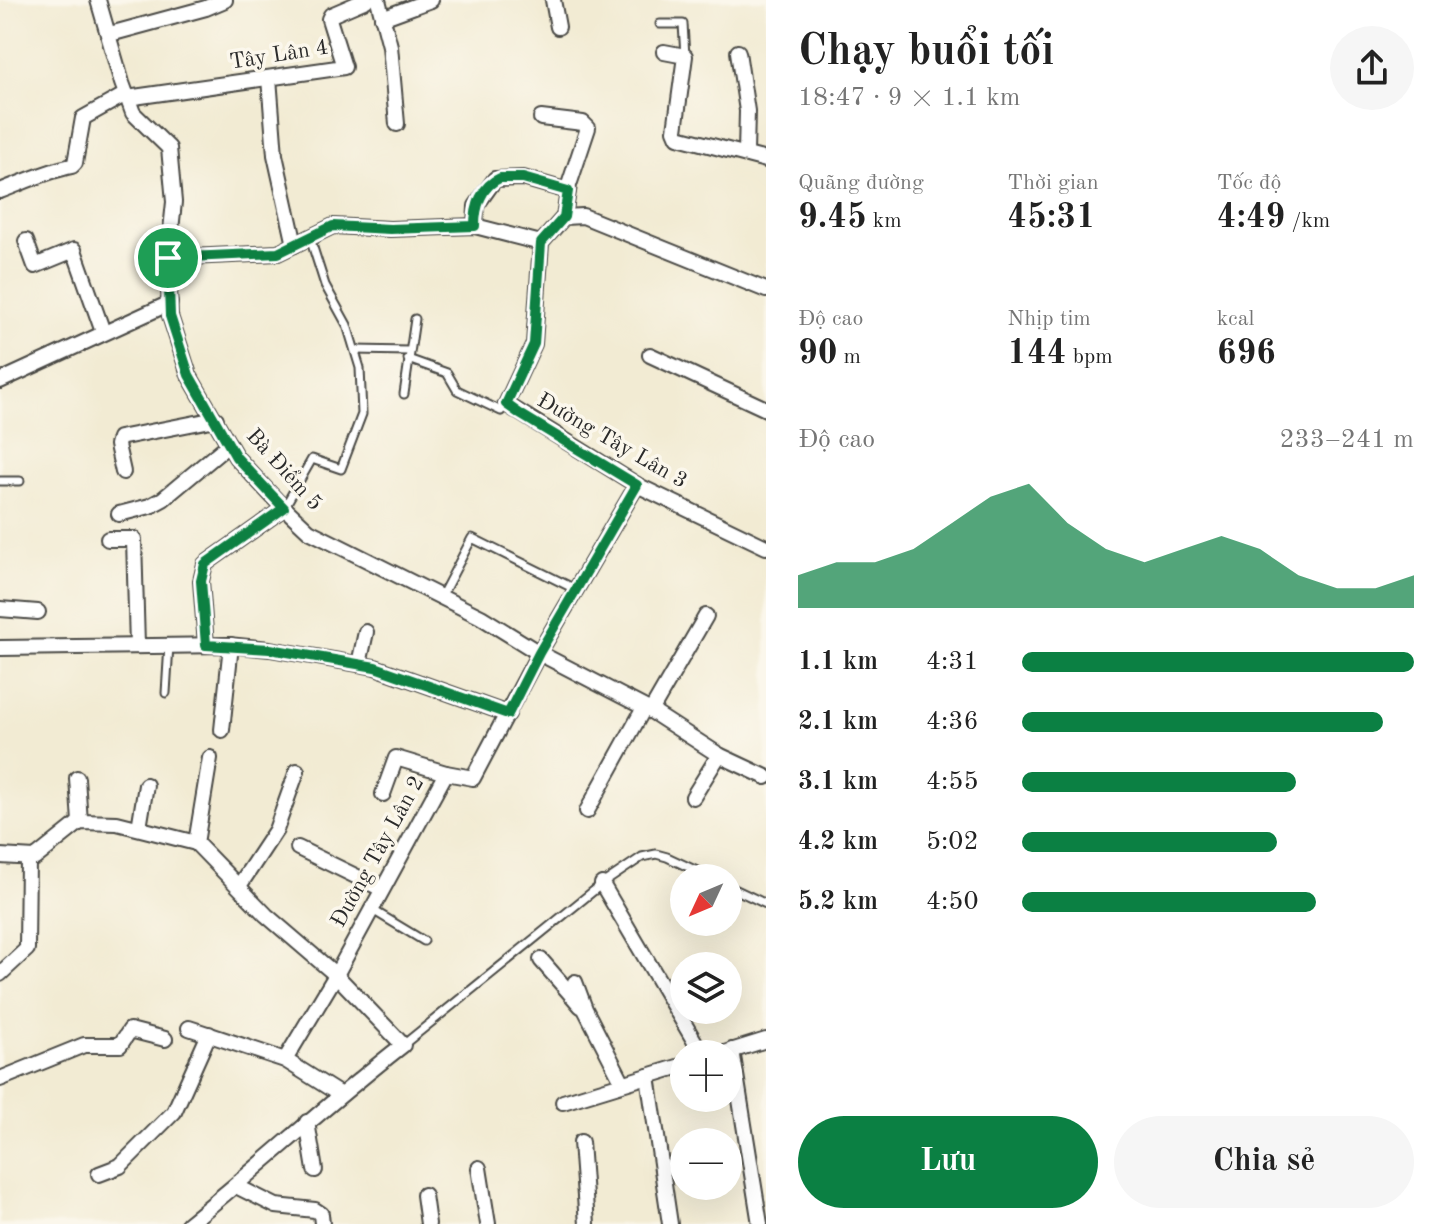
<!DOCTYPE html>
<html lang="vi">
<head>
<meta charset="utf-8">
<style>
  body { margin:0; font-family:"Old Standard TT",serif; background:#f6f6f6; color:#222; height:100vh; display:flex; flex-direction:column; font-size:30px; white-space:nowrap }
  * { box-sizing:border-box; margin:0 }
  p { font-size:26px; color:#767676 }
  .icon { flex:none; width:44px; height:44px; fill:none; stroke:currentColor; stroke-width:2; stroke-linecap:round; stroke-linejoin:round }
  .map { position:relative; flex:1; overflow:hidden }
  .details { display:flex; flex-direction:column; background:#fff; width:680px }
  .details>* { flex:none }
  .needle { width:52px; rotate:226deg }
  .controls { position:absolute; left:670px; top:864px; display:grid; gap:16px }
  .controls a { display:grid; place-items:center; width:72px; height:72px; border-radius:50%; background:#fff; box-shadow:0 8px 32px #0002; font-size:40px }
  .pin { position:absolute; display:grid; place-items:center; width:68px; height:68px; color:#fff; margin:-34px; border:4px solid #fff; border-radius:50%; box-shadow:0 2px 8px #0007 }
  .round { display:grid; place-items:center; flex:none; width:84px; height:84px; border-radius:42px; background:#f6f6f6 }
  .summary { display:flex; align-items:center; justify-content:space-between; height:136px; padding:0 32px }
  h1 { font-size:44px; font-weight:700; line-height:60px }
  .figures { display:grid; grid-template-columns:repeat(3,1fr); gap:12px; height:136px; padding:8px 32px }
  .figures div { display:grid; align-content:center }
  .figures b { font-size:34px; font-weight:700 }
  .figures small { font-size:22px; font-weight:400 }
  .figures p { font-size:22px }
  .chart { height:224px; padding:16px 32px }
  .chart p { display:flex; justify-content:space-between }
  .chart svg { width:100%; height:144px; margin-top:8px; fill:#0b8043; opacity:.7 }
  .primary-button { display:flex; gap:16px; margin-top:auto; padding:16px 32px }
  .primary-button a { flex:1; height:92px; border-radius:48px; background:#0b8043; color:#fff; font-size:32px; font-weight:700; line-height:92px; text-align:center }
  .primary-button a+a { background:#f6f6f6; color:#222 }
  ul { padding:0 32px; list-style:none; font-size:26px }
  li { display:grid; grid-template-columns:128px 96px 1fr; align-items:center; height:60px }
  li i { height:20px; border-radius:10px; background:#0b8043 }
  main { display:flex; flex:1; min-height:0 }
  .map>svg:first-child { display:block }
  .lines { fill:none; stroke-linecap:round; stroke-linejoin:round }
  .lane-casing { stroke:#494844; stroke-width:11 }
  .street-casing { stroke:#494844; stroke-width:18 }
  .lane { stroke:#fff; stroke-width:7 }
  .street { stroke:#fff; stroke-width:14 }
  .route-casing { stroke:#fff; stroke-width:16 }
  .route { stroke:#0b8043; stroke-width:10 }
  .labels { text-anchor:middle; dominant-baseline:central; stroke-width:7; stroke-linejoin:round; paint-order:stroke }
  .street-label { font-size:22px; fill:#2b2b2b; stroke:#fbf7ec }
</style>
</head>
<body>
<main>
<div class="map">
<svg width="766" height="1224" viewBox="0 0 766 1224">
  <rect width="100%" height="100%" fill="#fbf7ec"/>
  <filter id="ink" filterUnits="userSpaceOnUse"><feTurbulence type="fractalNoise" baseFrequency=".0125" numOctaves="2"/><feDisplacementMap in="SourceGraphic" scale="16" xChannelSelector="R" yChannelSelector="G"/><feConvolveMatrix kernelMatrix="1 2 1 2 8 2 1 2 1" color-interpolation-filters="sRGB"/></filter>
  <filter id="wash" filterUnits="userSpaceOnUse"><feTurbulence type="fractalNoise" baseFrequency=".006" numOctaves="4" result="noise"/><feDisplacementMap in="SourceGraphic" scale="32" xChannelSelector="R" yChannelSelector="G"/><feGaussianBlur stdDeviation="1.8" result="paint"/><feColorMatrix in="noise" values="0 0 0 0 0 0 0 0 0 0 0 0 0 0 0 0 0 1.4 0 .05"/><feComposite in="paint" operator="in"/></filter>
  <g filter="url(#wash)">
    <rect width="100%" height="100%" fill="#f2ebd3"/>
  </g>
  <g filter="url(#ink)">
    <g class="lines">
      <g class="lane-casing">
        <g id="lane">
          <polyline points="660,24 683,24 685,56"/>
          <polyline points="355,350 409,351"/>
          <polyline points="408,359 447,373 457,390 501,411 506,404"/>
          <polyline points="404,394 415,319"/>
          <polyline points="0,481 20,481"/>
          <polyline points="284,508 312,459 341,469 362,414 360,368 347,325 325,285 310,238"/>
          <polyline points="441,597 472,538 575,589"/>
          <polyline points="166,693 169,645"/>
          <polyline points="728,886 766,904"/>
          <polyline points="371,909 424,941"/>
          <polyline points="403,1045 602,884 642,857 656,854 667,857 712,878"/>
        </g>
      </g>
      <g class="street-casing">
        <g id="street">
          <polyline points="98,0 122,83 133,113 169,148 174,202 168,258 170,316 189,375 236,457 276,500 309,531 481,617 539,653 651,711 719,755 766,777"/>
          <polyline points="378,0 390,46 397,124"/>
          <polyline points="553,0 558,27"/>
          <polyline points="382,18 431,0"/>
          <polyline points="110,34 206,8 225,0"/>
          <polyline points="664,52 685,56 675,130 678,137 766,160"/>
          <polyline points="738,52 747,111 746,153"/>
          <polyline points="269,78 275,155 295,245"/>
          <polyline points="127,98 344,67 329,19 331,15 366,0"/>
          <polyline points="541,118 583,123 588,128 569,185 564,217"/>
          <path d="M0 191C24 182 47 171 72 166L75 163 83 118 126 94"/>
          <polyline points="475,226 476,206 495,179 523,178 568,191"/>
          <polyline points="26,241 35,266 74,250 103,332"/>
          <polyline points="168,258 278,253 333,226 390,229 475,226 541,243"/>
          <polyline points="766,290 583,216 564,217 541,243 534,344 506,404 637,485 766,547"/>
          <polyline points="650,355 766,409"/>
          <polyline points="0,381 170,303"/>
          <polyline points="123,472 117,445 119,438 216,419"/>
          <polyline points="119,514 150,506 163,499 229,444"/>
          <polyline points="108,539 134,539 137,646"/>
          <polyline points="0,609 38,612"/>
          <polyline points="206,645 201,581 205,564 284,508"/>
          <polyline points="0,648 228,645 270,649 375,667 508,714"/>
          <polyline points="359,664 366,632"/>
          <polyline points="651,711 706,616"/>
          <polyline points="222,730 231,645"/>
          <polyline points="77,778 80,822"/>
          <polyline points="383,794 396,758 446,773"/>
          <polyline points="693,797 719,755"/>
          <polyline points="587,811 644,708"/>
          <polyline points="139,828 146,785"/>
          <polyline points="196,843 210,758"/>
          <polyline points="298,848 382,889"/>
          <path d="M0 856 35 858 80 822 117 823 196 843 266 915 336 975 403 1045C329 1102 261 1166 188 1224"/>
          <polyline points="602,884 702,1054"/>
          <polyline points="239,886 276,830 297,771"/>
          <polyline points="541,960 581,1006"/>
          <polyline points="0,974 27,949 28,859"/>
          <polyline points="575,982 585,1009 623,1083"/>
          <polyline points="189,1028 285,1060 339,1094"/>
          <polyline points="732,1050 760,1224"/>
          <polyline points="721,1054 766,1040"/>
          <polyline points="285,1060 336,975 446,773 473,778 539,653 637,485"/>
          <polyline points="648,1076 670,1224"/>
          <polyline points="0,1079 84,1045 120,1045 130,1030 165,1039"/>
          <polyline points="563,1102 684,1065"/>
          <polyline points="307,1122 315,1170"/>
          <polyline points="581,1142 587,1224"/>
          <polyline points="479,1168 488,1224"/>
          <polyline points="99,1174 120,1166 174,1112 209,1034"/>
          <polyline points="236,1186 276,1206 315,1210 321,1214 322,1224"/>
          <polyline points="424,1195 428,1224"/>
        </g>
      </g>
      <use href="#lane" class="lane"/>
      <use href="#street" class="street"/>
    </g>
  </g>
  <g class="lines" filter="url(#ink)">
    <g class="route-casing">
      <path id="route" d="M500 178H523L568 191 564 217 541 243 534 344 506 404 520 414 637 485 539 653 508 714 375 667 270 649 206 645 201 581 205 564 284 508 236 457 189 375 170 316 168 258 278 253 333 226 390 229 475 226C475 207 481 186 500 178Z"/>
    </g>
    <use href="#route" class="route"/>
  </g>
  <g class="labels">
    <g class="street-label">
      <text transform="translate(279 55) rotate(-9)">Tây Lân 4</text>
      <text transform="translate(612 441) rotate(30)">Đường Tây Lân 3</text>
      <text transform="translate(284 470) rotate(48)">Bà Điểm 5</text>
      <text transform="translate(378 852) rotate(-61)">Đường Tây Lân 2</text>
    </g>
  </g>
</svg>
<div class="controls">
<a><svg class="needle" viewBox="-14 -14 28 28"><path d="M0-13l5 13h-10z" fill="#e53935"/><path d="M0 13l5-13h-10z" fill="#767676"/></svg></a>
<a><svg class="icon" aria-label="layers" viewBox="0 0 24 24"><path d="M12 4l9 5-9 5-9-5zM3 14l9 5 9-5"/></svg></a>
<a>+</a>
<a>−</a>
</div>
<div class="pin" style="left:168px;top:258px;background:#1e9e55"><svg class="icon" aria-label="arrive" viewBox="0 0 24 24"><path d="M6 21V4h12l-3 4 3 4H6"/></svg></div>
</div>
<section class="details">
<div class="summary"><div><h1>Chạy buổi tối</h1><p>18:47 · 9 × 1.1 km</p></div><a class="round"><svg class="icon" aria-label="share" viewBox="0 0 24 24"><path d="M12 15V3M7 8l5-5 5 5M5 13v7h14v-7"/></svg></a></div>
<div class="figures">
<div><p>Quãng đường</p><b>9.45<small> km</small></b></div>
<div><p>Thời gian</p><b>45:31</b></div>
<div><p>Tốc độ</p><b>4:49<small> /km</small></b></div>
</div>
<div class="figures">
<div><p>Độ cao</p><b>90<small> m</small></b></div>
<div><p>Nhịp tim</p><b>144<small> bpm</small></b></div>
<div><p>kcal</p><b>696</b></div>
</div>
<div class="chart"><p><span>Độ cao</span>233–241 m</p>
<svg viewBox="0 0 160 44" preserveAspectRatio="none"><path d="M0 44V34L10 30L20 30L30 26L40 18L50 10L60 6L70 18L80 26L90 30L100 26L110 22L120 26L130 34L140 38L150 38L160 34V44z"/></svg>
</div>
<ul>
<li><b>1.1 km</b>4:31<i style="width:100%"></i></li>
<li><b>2.1 km</b>4:36<i style="width:92%"></i></li>
<li><b>3.1 km</b>4:55<i style="width:70%"></i></li>
<li><b>4.2 km</b>5:02<i style="width:65%"></i></li>
<li><b>5.2 km</b>4:50<i style="width:75%"></i></li>
</ul>
<div class="primary-button"><a>Lưu</a><a>Chia sẻ</a></div>
</section>
</main>
</body>
</html>
